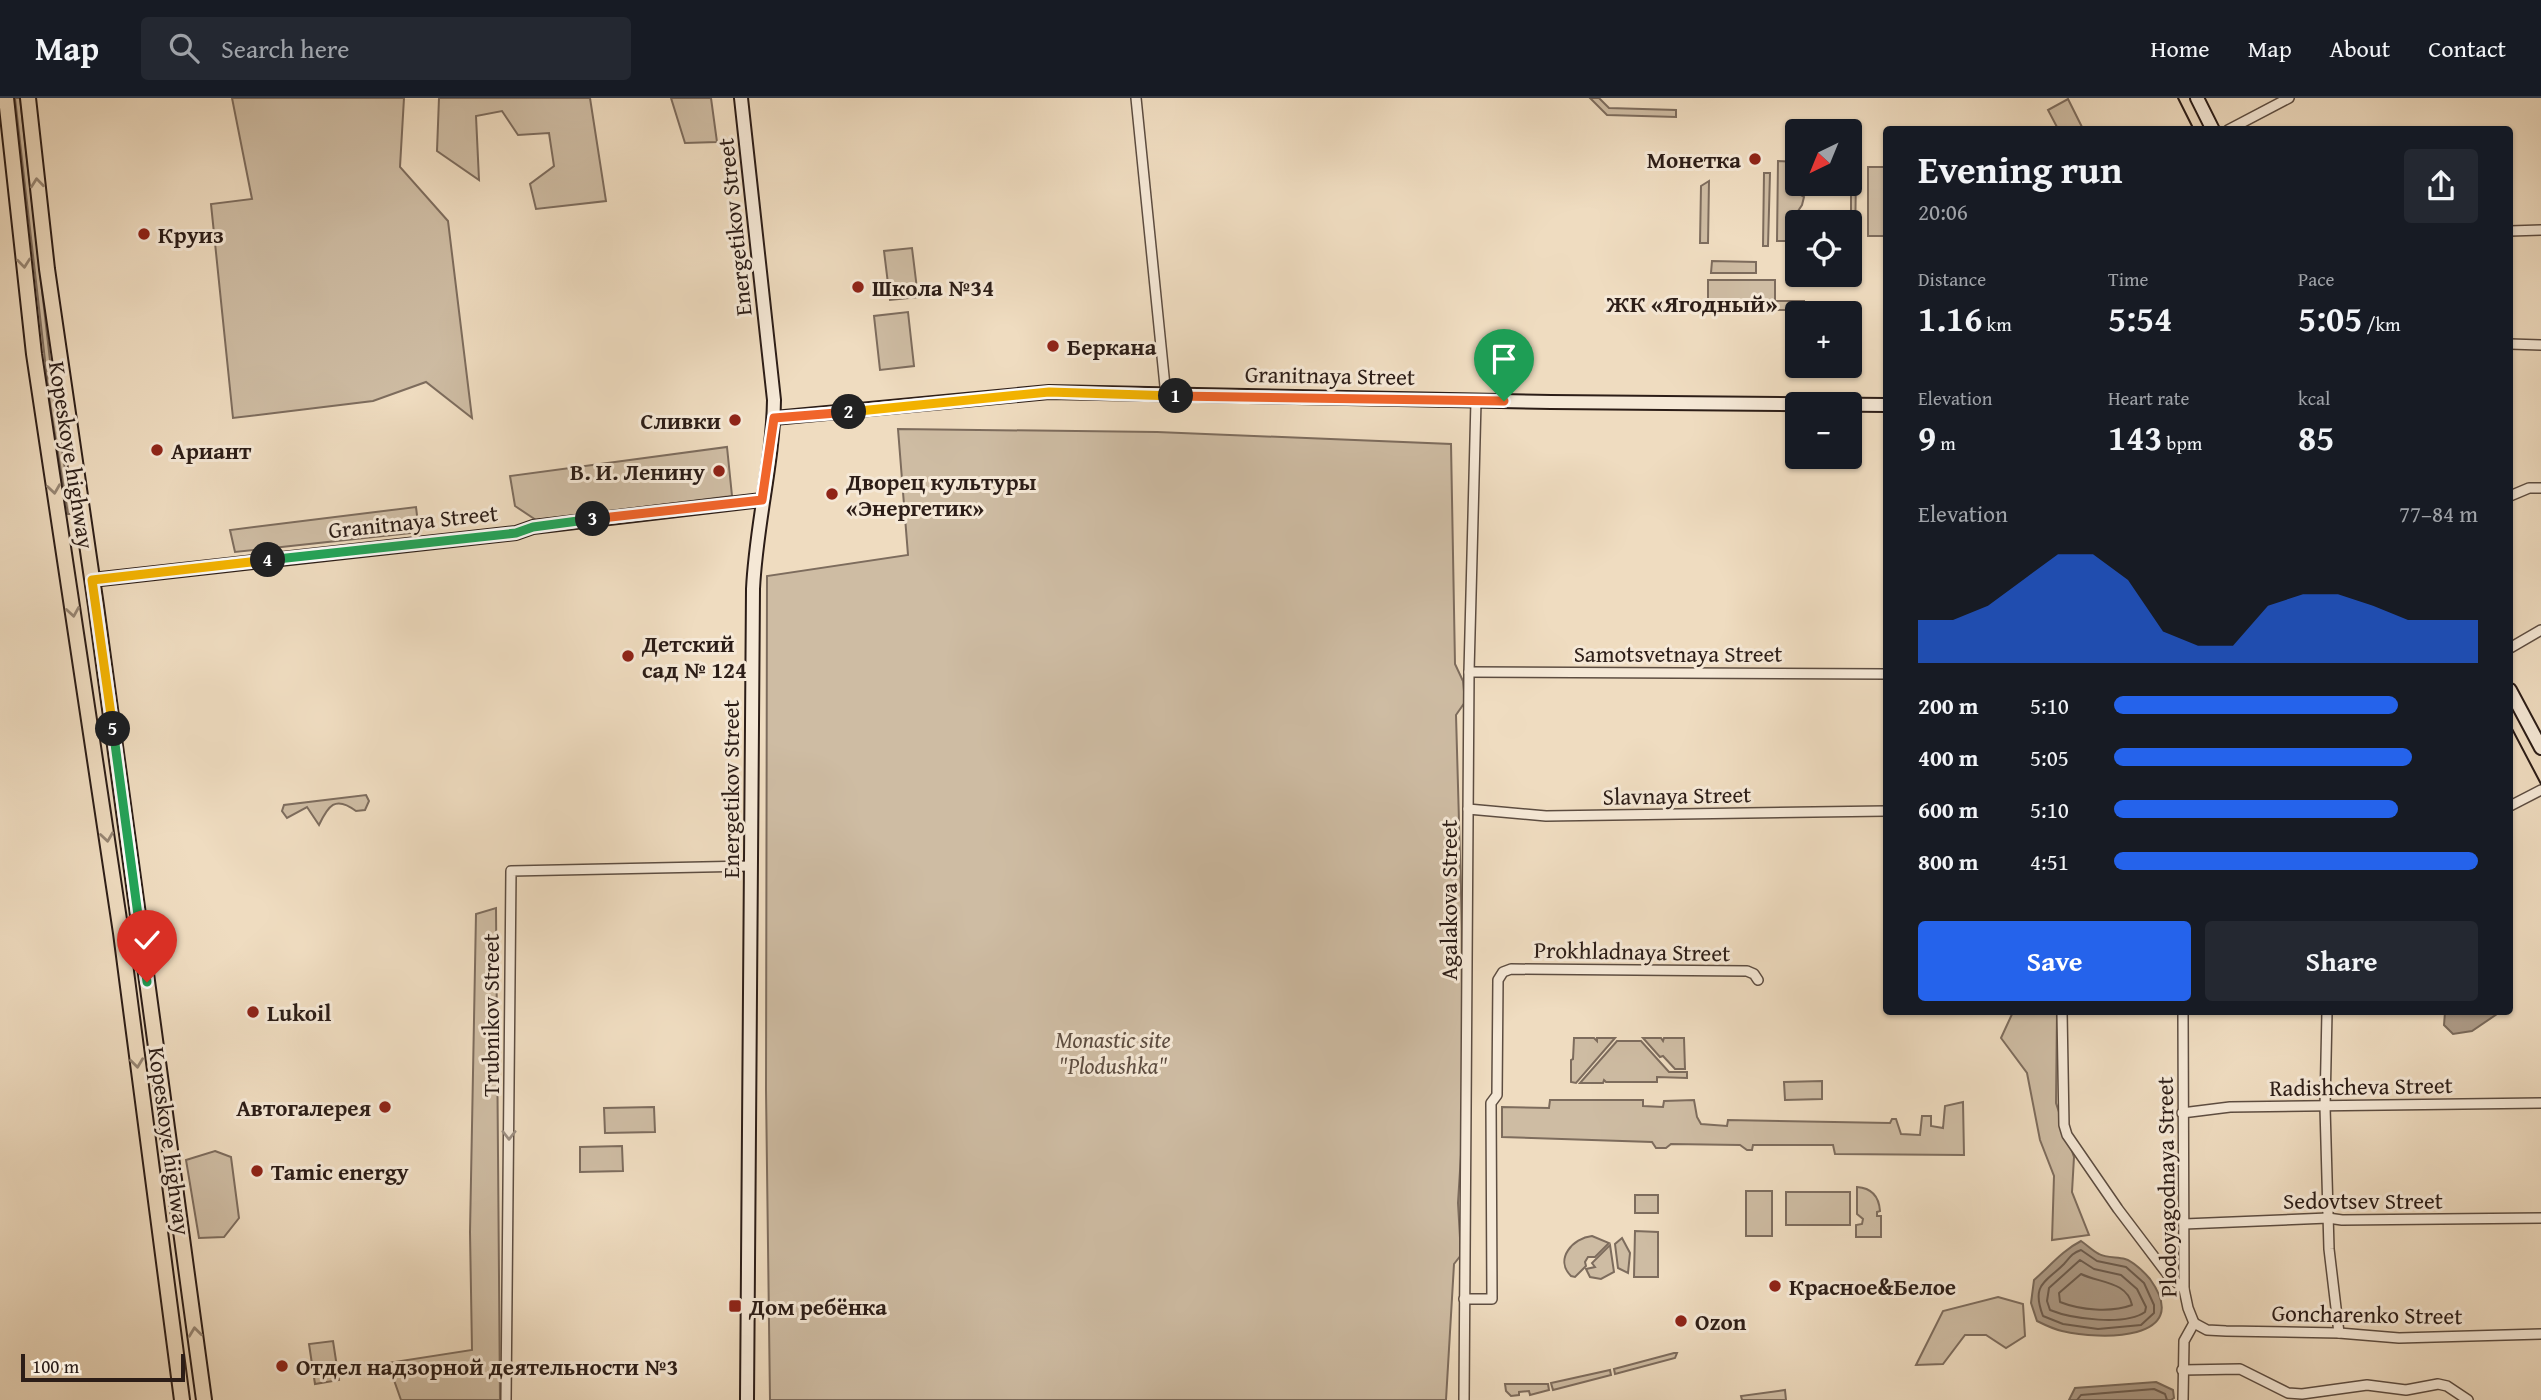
<!DOCTYPE html>
<html lang="en">
<head>
<meta charset="utf-8">
<style>
  body { margin:0; font-family:"Gentium Book Plus",serif; background:#242831; color:#f1f3f6; height:100vh; display:flex; flex-direction:column; font-size:26px; white-space:nowrap }
  * { box-sizing:border-box; margin:0 }
  p { font-size:23px; color:#9ea1a6 }
  .icon { flex:none; width:38px; height:38px; fill:none; stroke:currentColor; stroke-width:2; stroke-linecap:round; stroke-linejoin:round }
  .map { position:relative; flex:1; overflow:hidden }
  .details { position:absolute; left:1883px; top:28px; width:630px; height:889px; display:flex; flex-direction:column; background:#171b24; border-radius:7px; box-shadow:0 2px 5px #0004 }
  .details>* { flex:none }
  .needle { width:46px; rotate:223deg }
  .controls { position:absolute; left:1785px; top:21px; display:grid; gap:14px }
  .controls a { display:grid; place-items:center; width:77px; height:77px; border-radius:7px; background:#171b24; box-shadow:0 2px 5px #0004; font-size:35px }
  .scale { position:absolute; left:21px; bottom:18px; width:164px; box-sizing:border-box; padding-left:7px; border:4px solid #2c1d17; border-top:0; font-size:19px; line-height:24px; white-space:nowrap; color:#2c1d17; -webkit-text-stroke:5px #f5e8d6; paint-order:stroke }
  .pin { position:absolute; display:grid; place-items:center; width:60px; height:60px; color:#fff; margin:-72px -30px; border-radius:50% 50% 50% 0; rotate:-45deg; box-shadow:0 0 7px #0007 }
  .pin .icon { rotate:45deg }
  .km { position:absolute; width:35px; height:35px; margin:-18px; border-radius:50%; background:#222; color:#fff; font-size:19px; line-height:35px; text-align:center }
  .round { display:grid; place-items:center; flex:none; width:74px; height:74px; border-radius:7px; background:#242831 }
  .overview { display:flex; align-items:center; justify-content:space-between; height:119px; padding:0 35px }
  h1 { font-size:38px; font-weight:800; line-height:52px }
  .figures { display:grid; grid-template-columns:repeat(3,1fr); gap:10px; height:119px; padding:7px 35px }
  .figures div { display:grid; align-content:center }
  .figures b { font-size:35px; font-weight:800 }
  .figures small { font-size:19px; font-weight:400 }
  .figures p { font-size:19px }
  .chart { height:196px; padding:14px 35px }
  .chart p { display:flex; justify-content:space-between }
  .chart svg { width:100%; height:126px; margin-top:7px; fill:#2563eb; opacity:.7 }
  .cta { display:flex; gap:14px; margin-top:auto; padding:14px 35px }
  .cta a { flex:1; height:80px; border-radius:7px; background:#2563eb; color:#fff; font-size:28px; font-weight:800; line-height:80px; text-align:center }
  .cta a+a { background:#242831; color:#f1f3f6 }
  ul { padding:0 35px; list-style:none; font-size:23px }
  li { display:grid; grid-template-columns:112px 84px 1fr; align-items:center; height:52px }
  li i { height:18px; border-radius:9px; background:#2563eb }
  header { display:flex; align-items:center; gap:42px; box-sizing:border-box; height:98px; padding:0 35px; background:#171b24; border-bottom:2px solid #363941 }
  header strong { font-size:33px }
  nav { display:flex; gap:38px; margin-inline-start:auto; font-size:24px }
  .search { width:490px; height:63px; background:#242831; display:flex; align-items:center; gap:18px; box-sizing:border-box; padding:0 24px; border-radius:7px; color:#9ea1a6; font-size:26px }
  .map>svg:first-child { display:block }
  .green { fill:#cebca3; stroke:#7d6c5d; stroke-width:2 }
  .water { fill:#ad9b87; stroke:#79695a; stroke-width:2 }
  .lines { fill:none; stroke-linecap:round; stroke-linejoin:round }
  .shore { stroke:#6c5c4f; stroke-width:2 }
  .street-casing { stroke:#5d4d41; stroke-width:12 }
  .secondary-casing { stroke:#2c1d17; stroke-width:16 }
  .primary-casing { stroke:#2c1d17; stroke-width:18 }
  .street { stroke:#f5e8d6; stroke-width:9 }
  .secondary { stroke:#f5e8d6; stroke-width:12 }
  .primary { stroke:#efdcc0; stroke-width:14 }
  .tram { stroke:#2c1d17; stroke-width:2 }
  .oneway { stroke:#978674 }
  .oneway2 { stroke:#9b8d80 }
  .split-1-casing { stroke:#fff; stroke-width:14 }
  .split-2-casing { stroke:#fff; stroke-width:14 }
  .split-3-casing { stroke:#fff; stroke-width:14 }
  .split-4-casing { stroke:#fff; stroke-width:14 }
  .split-5-casing { stroke:#fff; stroke-width:14 }
  .split-6-casing { stroke:#fff; stroke-width:14 }
  .split-1 { stroke:#f0652b; stroke-width:9 }
  .split-2 { stroke:#f5b400; stroke-width:9 }
  .split-3 { stroke:#f0652b; stroke-width:9 }
  .split-4 { stroke:#22a559; stroke-width:9 }
  .split-5 { stroke:#f5b400; stroke-width:9 }
  .split-6 { stroke:#22a559; stroke-width:9 }
  .poi-dot { fill:#8f2418; stroke:#f5e8d6; stroke-width:2.5 }
  .labels { text-anchor:middle; dominant-baseline:central; stroke-width:6; stroke-linejoin:round; paint-order:stroke }
  .poi-label { font-size:23px; font-weight:bold; fill:#2c1d17; stroke:#f5e8d6; text-anchor:start }
  .street-label { font-size:23px; fill:#2c1d17; stroke:#f5e8d6 }
  .park-label { font-size:23px; font-style:italic; fill:#5d4d41; stroke:#f5e8d6 }
  .neighbourhood-label { font-size:24px; font-weight:bold; fill:#2c1d17; stroke:#f5e8d6 }
</style>
</head>
<body>
<header>
<strong>Map</strong>
<div class="search"><svg class="icon" aria-label="search" viewBox="0 0 24 24"><circle cx="10" cy="10" r="6"/><path d="M15 15l6 6"/></svg>Search here</div>
<nav><a>Home</a><a>Map</a><a>About</a><a>Contact</a></nav>
</header>
<div class="map">
<svg width="2541" height="1302" viewBox="0 0 2541 1302">
  <rect width="100%" height="100%" fill="#efdcc0"/>
  <filter id="stains"><feTurbulence type="fractalNoise" baseFrequency=".00286" numOctaves="4"/><feColorMatrix values="0 0 0 0 .2 0 0 0 0 .09 0 0 0 0 .02 0 0 0 .5 -.17"/></filter>
  <radialGradient id="worn" r=".72"><stop offset=".6" stop-color="#630" stop-opacity="0"/><stop offset="1" stop-color="#630" stop-opacity=".3"/></radialGradient>
  <g class="green">
    <polygon points="15,0 20,0 55,306 72,416 68,416 50,306"/>
    <polygon points="232,0 404,0 400,69 448,123 472,320 426,284 373,303 233,320 211,106 252,101"/>
    <polygon points="439,0 590,0 606,103 536,111 530,86 554,68 549,35 518,37 502,13 476,18 479,82 437,53"/>
    <polygon points="671,0 711,0 717,44 685,45"/>
    <polygon points="1590,0 1599,0 1609,10 1676,12 1676,19 1607,17"/>
    <polygon points="2068,1 2083,31 2058,31 2048,12"/>
    <polygon points="1778,63 1797,64 1797,95 1804,99 1802,107 1798,113 1797,143 1777,143"/>
    <polygon points="1868,69 1884,69 1886,138 1868,138"/>
    <polygon points="1764,75 1770,75 1768,148 1763,148"/>
    <polygon points="1851,75 1856,75 1855,148 1851,148"/>
    <polygon points="1709,83 1708,145 1700,145 1701,88"/>
    <polygon points="912,150 918,199 890,202 884,153"/>
    <polygon points="1712,163 1756,164 1756,175 1711,175"/>
    <polygon points="1708,182 1775,182 1775,203 1804,203 1804,212 1759,212 1758,205 1708,204"/>
    <polygon points="908,214 914,268 880,272 874,218"/>
    <polygon points="898,331 1157,334 1451,346 1455,566 1463,583 1465,604 1456,617 1462,830 1462,1041 1458,1105 1461,1157 1454,1166 1446,1302 770,1302 766,992 767,478 908,457"/>
    <polygon points="727,349 732,398 536,422 515,408 510,378"/>
    <polygon points="416,409 419,434 235,454 230,432"/>
    <path d="M366 697 369 703 365 712 356 713C335 697 328 708 319 727L307 709 287 720 282 713 284 707Z"/>
    <polygon points="496,810 500,1302 401,1302 388,1265 472,1252 470,1134 476,816"/>
    <polygon points="2013,914 2057,914 2056,1005 2074,1059 2072,1094 2089,1137 2052,1142 2054,1078 2040,1042 2027,975 2001,940"/>
    <polygon points="1574,940 1594,940 1597,943 1597,940 1615,940 1576,985 1571,984 1571,962 1573,961"/>
    <polygon points="1643,940 1661,940 1663,943 1664,940 1684,940 1685,971 1675,971 1663,958 1660,959"/>
    <polygon points="1617,943 1641,943 1669,974 1687,974 1687,980 1657,979 1657,984 1606,984 1604,982 1603,985 1580,985"/>
    <polygon points="1822,983 1822,1001 1785,1002 1784,984"/>
    <polygon points="1550,1002 1643,1002 1643,1008 1663,1009 1664,1003 1694,1002 1697,1019 1701,1026 1727,1028 1728,1022 1890,1025 1892,1021 1896,1021 1901,1036 1920,1037 1922,1018 1931,1018 1931,1028 1943,1030 1945,1008 1963,1004 1964,1057 1835,1056 1833,1047 1753,1047 1752,1052 1747,1052 1740,1047 1671,1046 1666,1050 1656,1050 1652,1044 1502,1039 1502,1009 1549,1010"/>
    <polygon points="654,1009 655,1034 605,1035 604,1010"/>
    <polygon points="622,1048 623,1073 580,1074 580,1049"/>
    <polygon points="215,1053 231,1059 239,1120 224,1139 199,1140 186,1062"/>
    <path d="M1857 1089C1872 1090 1879 1099 1880 1113L1877 1114V1118H1881V1139H1856V1127L1862 1126 1863 1121 1857 1116Z"/>
    <rect x="1746" y="1093" width="26" height="45"/>
    <rect x="1786" y="1094" width="64" height="33"/>
    <rect x="1635" y="1097" width="23" height="18"/>
    <polygon points="1635,1133 1658,1134 1658,1179 1634,1179"/>
    <path d="M1592 1138 1609 1145 1595 1159H1588L1585 1164 1586 1168 1575 1179 1571 1178C1554 1161 1573 1140 1592 1138Z"/>
    <polygon points="1622,1140 1630,1155 1628,1175 1618,1170 1615,1146"/>
    <polygon points="1610,1147 1614,1174 1601,1181 1590,1179 1586,1171 1595,1169 1592,1165"/>
    <polygon points="1998,1199 2023,1206 2025,1238 2006,1250 1986,1237 1965,1237 1943,1266 1916,1267 1943,1213"/>
    <polygon points="333,1243 339,1282 315,1286 309,1246"/>
    <polygon points="1674,1255 1677,1255 1675,1260 1615,1276 1614,1271"/>
    <polygon points="1610,1272 1611,1277 1553,1292 1551,1285"/>
    <polygon points="1505,1286 1548,1286 1549,1292 1530,1297 1529,1293 1519,1294 1519,1297 1511,1298 1506,1293"/>
    <polygon points="1785,1292 1786,1302 1742,1302 1741,1298"/>
  </g>
  <g class="water">
    <polygon points="2445,914 2500,914 2472,933 2453,936 2444,927"/>
    <path d="M2081 1143C2087 1147 2093 1153 2099 1156 2106 1160 2117 1159 2125 1161 2133 1163 2145 1175 2150 1181 2195 1244 2099 1242 2062 1233 2053 1231 2045 1227 2037 1223L2031 1205 2034 1182C2050 1168 2063 1152 2081 1143Z"/>
    <polygon points="2156,1284 2173,1292 2174,1300 2171,1302 2069,1302 2075,1290"/>
  </g>
  <g class="lines">
    <g class="shore">
      <path d="M2081 1152 2097 1163 2126 1169 2144 1185 2154 1207V1215L2141 1227 2098 1231 2063 1226 2043 1218C2031 1186 2045 1185 2064 1166 2070 1159 2072 1155 2081 1152Z"/>
      <path d="M2080 1162 2094 1171 2121 1177 2137 1191 2146 1209 2145 1214C2125 1228 2072 1221 2050 1212L2047 1203 2049 1190Z"/>
      <path d="M2081 1176C2099 1185 2127 1183 2132 1207 2111 1215 2080 1212 2060 1204L2059 1195Z"/>
      <polyline points="2077,1302 2081,1297 2154,1291 2165,1296 2167,1302"/>
    </g>
    <g class="street-casing">
      <g id="street">
        <polyline points="1136,0 1166,298"/>
        <polyline points="2228,32 2289,0"/>
        <polyline points="2510,133 2541,132"/>
        <polyline points="2510,246 2541,247"/>
        <polyline points="2510,398 2529,390 2541,390"/>
        <polyline points="2510,550 2541,532"/>
        <polyline points="1469,574 1886,576"/>
        <polyline points="2510,708 2541,692"/>
        <polyline points="1468,711 1546,718 1886,713"/>
        <polyline points="2062,914 2064,1027 2067,1037 2118,1111 2168,1177 2184,1191"/>
        <polyline points="2327,914 2325,1009 2329,1151 2339,1235"/>
        <polyline points="2182,1015 2230,1009 2541,1005"/>
        <polyline points="2184,1126 2328,1120 2342,1122 2541,1120"/>
        <polyline points="1464,1201 1492,1201 1491,1005 1497,997 1498,882 1503,874 1511,871 1747,873 1754,876 1758,882"/>
        <polyline points="2194,1225 2207,1232 2226,1233 2339,1235 2399,1240 2541,1236"/>
        <polyline points="2182,1272 2240,1271 2288,1295 2302,1296 2367,1287 2406,1292 2438,1286 2447,1288 2468,1302"/>
        <polyline points="506,1302 511,773 751,768"/>
        <polyline points="1464,1302 1469,574 1476,303"/>
        <polyline points="2183,1302 2184,1243 2194,1225 2188,1210 2184,1191 2183,914"/>
      </g>
    </g>
    <g class="secondary-casing">
      <g id="secondary">
        <path d="M741 0 774 302C773 365 756 427 753 491L747 1302"/>
        <polyline points="2197,0 2213,32"/>
        <polyline points="774,320 1049,294 1551,304 1886,307"/>
        <polyline points="92,482 516,435 533,429 762,402"/>
        <polyline points="2510,592 2541,650"/>
      </g>
    </g>
    <g class="primary-casing">
      <g id="primary">
        <polyline points="6,0 34,256 121,835 182,1302"/>
        <polyline points="28,0 47,171 96,508 204,1302"/>
      </g>
    </g>
    <use href="#street" class="street"/>
    <use href="#secondary" class="secondary"/>
    <use href="#primary" class="primary"/>
    <g class="tram">
      <polyline points="2178,0 2194,32"/>
      <polyline points="2510,627 2541,686"/>
    </g>
  </g>
  <defs><path id="oneway-chevron" d="M-2-3.5L2.5 0L-2 3.5" fill="none" stroke-width="1.6" stroke-linecap="round" stroke-linejoin="round" transform="scale(1.75)"/></defs>
  <g class="oneway">
    <use href="#oneway-chevron" transform="translate(37 85) rotate(-96)"/>
    <use href="#oneway-chevron" transform="translate(24 165) rotate(84)"/>
    <use href="#oneway-chevron" transform="translate(54 391) rotate(82)"/>
    <use href="#oneway-chevron" transform="translate(73 514) rotate(81)"/>
    <use href="#oneway-chevron" transform="translate(107 739) rotate(82)"/>
    <use href="#oneway-chevron" transform="translate(137 965) rotate(83)"/>
    <use href="#oneway-chevron" transform="translate(195 1234) rotate(-97)"/>
  </g>
  <use class="oneway2" href="#oneway-chevron" transform="translate(509 1037) rotate(90)"/>
  <g class="lines">
    <g class="split-1-casing">
      <polyline id="split-1" points="1176,298 1504,303"/>
    </g>
    <g class="split-2-casing">
      <polyline id="split-2" points="849,314 1049,294 1176,298"/>
    </g>
    <g class="split-3-casing">
      <polyline id="split-3" points="593,421 762,402 774,320 849,314"/>
    </g>
    <g class="split-4-casing">
      <polyline id="split-4" points="268,462 516,435 533,429 593,421"/>
    </g>
    <g class="split-5-casing">
      <polyline id="split-5" points="113,631 92,482 268,462"/>
    </g>
    <g class="split-6-casing">
      <polyline id="split-6" points="113,631 147,884"/>
    </g>
    <use href="#split-1" class="split-1"/>
    <use href="#split-2" class="split-2"/>
    <use href="#split-3" class="split-3"/>
    <use href="#split-4" class="split-4"/>
    <use href="#split-5" class="split-5"/>
    <use href="#split-6" class="split-6"/>
  </g>
  <g class="poi-dot">
    <circle cx="1755" cy="61" r="7"/>
    <circle cx="144" cy="136" r="7"/>
    <circle cx="858" cy="189" r="7"/>
    <circle cx="1053" cy="248" r="7"/>
    <circle cx="735" cy="322" r="7"/>
    <circle cx="157" cy="352" r="7"/>
    <circle cx="719" cy="373" r="7"/>
    <circle cx="832" cy="396" r="7"/>
    <circle cx="628" cy="558" r="7"/>
    <circle cx="253" cy="914" r="7"/>
    <circle cx="385" cy="1009" r="7"/>
    <circle cx="257" cy="1073" r="7"/>
    <circle cx="1775" cy="1188" r="7"/>
    <rect x="728" y="1201" width="14" height="14" rx="3.5"/>
    <circle cx="1681" cy="1223" r="7"/>
    <circle cx="282" cy="1268" r="7"/>
  </g>
  <g class="labels">
    <g class="poi-label">
      <text x="1741" y="61" text-anchor="end">Монетка</text>
      <text x="158" y="136">Круиз</text>
      <text x="872" y="189">Школа №34</text>
      <text x="1067" y="248">Беркана</text>
      <text x="721" y="322" text-anchor="end">Сливки</text>
      <text x="171" y="352">Ариант</text>
      <text x="705" y="373" text-anchor="end">В. И. Ленину</text>
      <text x="846" y="383">Дворец культуры<tspan x="846" dy="26">«Энергетик»</tspan></text>
      <text x="642" y="545">Детский<tspan x="642" dy="26">сад № 124</tspan></text>
      <text x="267" y="914">Lukoil</text>
      <text x="371" y="1009" text-anchor="end">Автогалерея</text>
      <text x="271" y="1073">Tamic energy</text>
      <text x="1789" y="1188">Красное&amp;Белое</text>
      <text x="749" y="1208">Дом ребёнка</text>
      <text x="1695" y="1223">Ozon</text>
      <text x="296" y="1268">Отдел надзорной деятельности №3</text>
    </g>
    <g class="street-label">
      <text transform="translate(734 129) rotate(-96)">Energetikov Street</text>
      <text transform="translate(1330 277) rotate(1)">Granitnaya Street</text>
      <text transform="translate(72 357) rotate(81)">Kopeskoye highway</text>
      <text transform="translate(413 423) rotate(-6)">Granitnaya Street</text>
      <text x="1678" y="555">Samotsvetnaya Street</text>
      <text transform="translate(730 691) rotate(-90)">Energetikov Street</text>
      <text transform="translate(1677 697) rotate(-1)">Slavnaya Street</text>
      <text transform="translate(1448 802) rotate(-90)">Agalakova Street</text>
      <text transform="translate(1632 853) rotate(1)">Prokhladnaya Street</text>
      <text transform="translate(490 917) rotate(-90)">Trubnikov Street</text>
      <text transform="translate(2361 988) rotate(-1)">Radishcheva Street</text>
      <text transform="translate(170 1043) rotate(82)">Kopeskoye highway</text>
      <text transform="translate(2166 1089) rotate(-91)">Plodoyagodnaya Street</text>
      <text x="2363" y="1102">Sedovtsev Street</text>
      <text transform="translate(2367 1216) rotate(1)">Goncharenko Street</text>
    </g>
    <g class="park-label">
      <text x="1113" y="941">Monastic site<tspan x="1113" dy="26">"Plodushka"</tspan></text>
    </g>
    <g class="neighbourhood-label">
      <text x="1692" y="205">ЖК «Ягодный»</text>
    </g>
  </g>
  <rect width="100%" height="100%" filter="url(#stains)"/>
  <rect width="100%" height="100%" fill="url(#worn)"/>
</svg>
<div class="controls">
<a><svg class="needle" viewBox="-14 -14 28 28"><path d="M0-13l5 13h-10z" fill="#e53935"/><path d="M0 13l5-13h-10z" fill="#9ea1a6"/></svg></a>
<a><svg class="icon" aria-label="locate" viewBox="0 0 24 24"><circle cx="12" cy="12" r="6"/><path d="M12 2v4M12 18v4M2 12h4M18 12h4"/></svg></a>
<a>+</a>
<a>−</a>
</div>
<div class="scale">100 m</div>
<div class="pin" style="left:1504px;top:303px;background:#1e9e55"><svg class="icon" aria-label="arrive" viewBox="0 0 24 24"><path d="M6 21V4h12l-3 4 3 4H6"/></svg></div>
<div class="pin" style="left:147px;top:884px;background:#d93025"><svg class="icon" aria-label="check" viewBox="0 0 24 24"><path d="M5 12l5 5 9-10"/></svg></div>
<b class="km" style="left:1176px;top:298px">1</b>
<b class="km" style="left:849px;top:314px">2</b>
<b class="km" style="left:593px;top:421px">3</b>
<b class="km" style="left:268px;top:462px">4</b>
<b class="km" style="left:113px;top:631px">5</b>
<section class="details">
<div class="overview"><div><h1>Evening run</h1><p>20:06</p></div><a class="round"><svg class="icon" aria-label="share" viewBox="0 0 24 24"><path d="M12 15V3M7 8l5-5 5 5M5 13v7h14v-7"/></svg></a></div>
<div class="figures">
<div><p>Distance</p><b>1.16<small> km</small></b></div>
<div><p>Time</p><b>5:54</b></div>
<div><p>Pace</p><b>5:05<small> /km</small></b></div>
</div>
<div class="figures">
<div><p>Elevation</p><b>9<small> m</small></b></div>
<div><p>Heart rate</p><b>143<small> bpm</small></b></div>
<div><p>kcal</p><b>85</b></div>
</div>
<div class="chart"><p><span>Elevation</span>77–84 m</p>
<svg viewBox="0 0 160 44" preserveAspectRatio="none"><path d="M0 44V29L10 29L20 24L30 15L40 6L50 6L60 15L70 33L80 38L90 38L100 24L110 20L120 20L130 24L140 29L150 29L160 29V44z"/></svg>
</div>
<ul>
<li><b>200 m</b>5:10<i style="width:78%"></i></li>
<li><b>400 m</b>5:05<i style="width:82%"></i></li>
<li><b>600 m</b>5:10<i style="width:78%"></i></li>
<li><b>800 m</b>4:51<i style="width:100%"></i></li>
</ul>
<div class="cta"><a>Save</a><a>Share</a></div>
</section>
</div>
</body>
</html>
